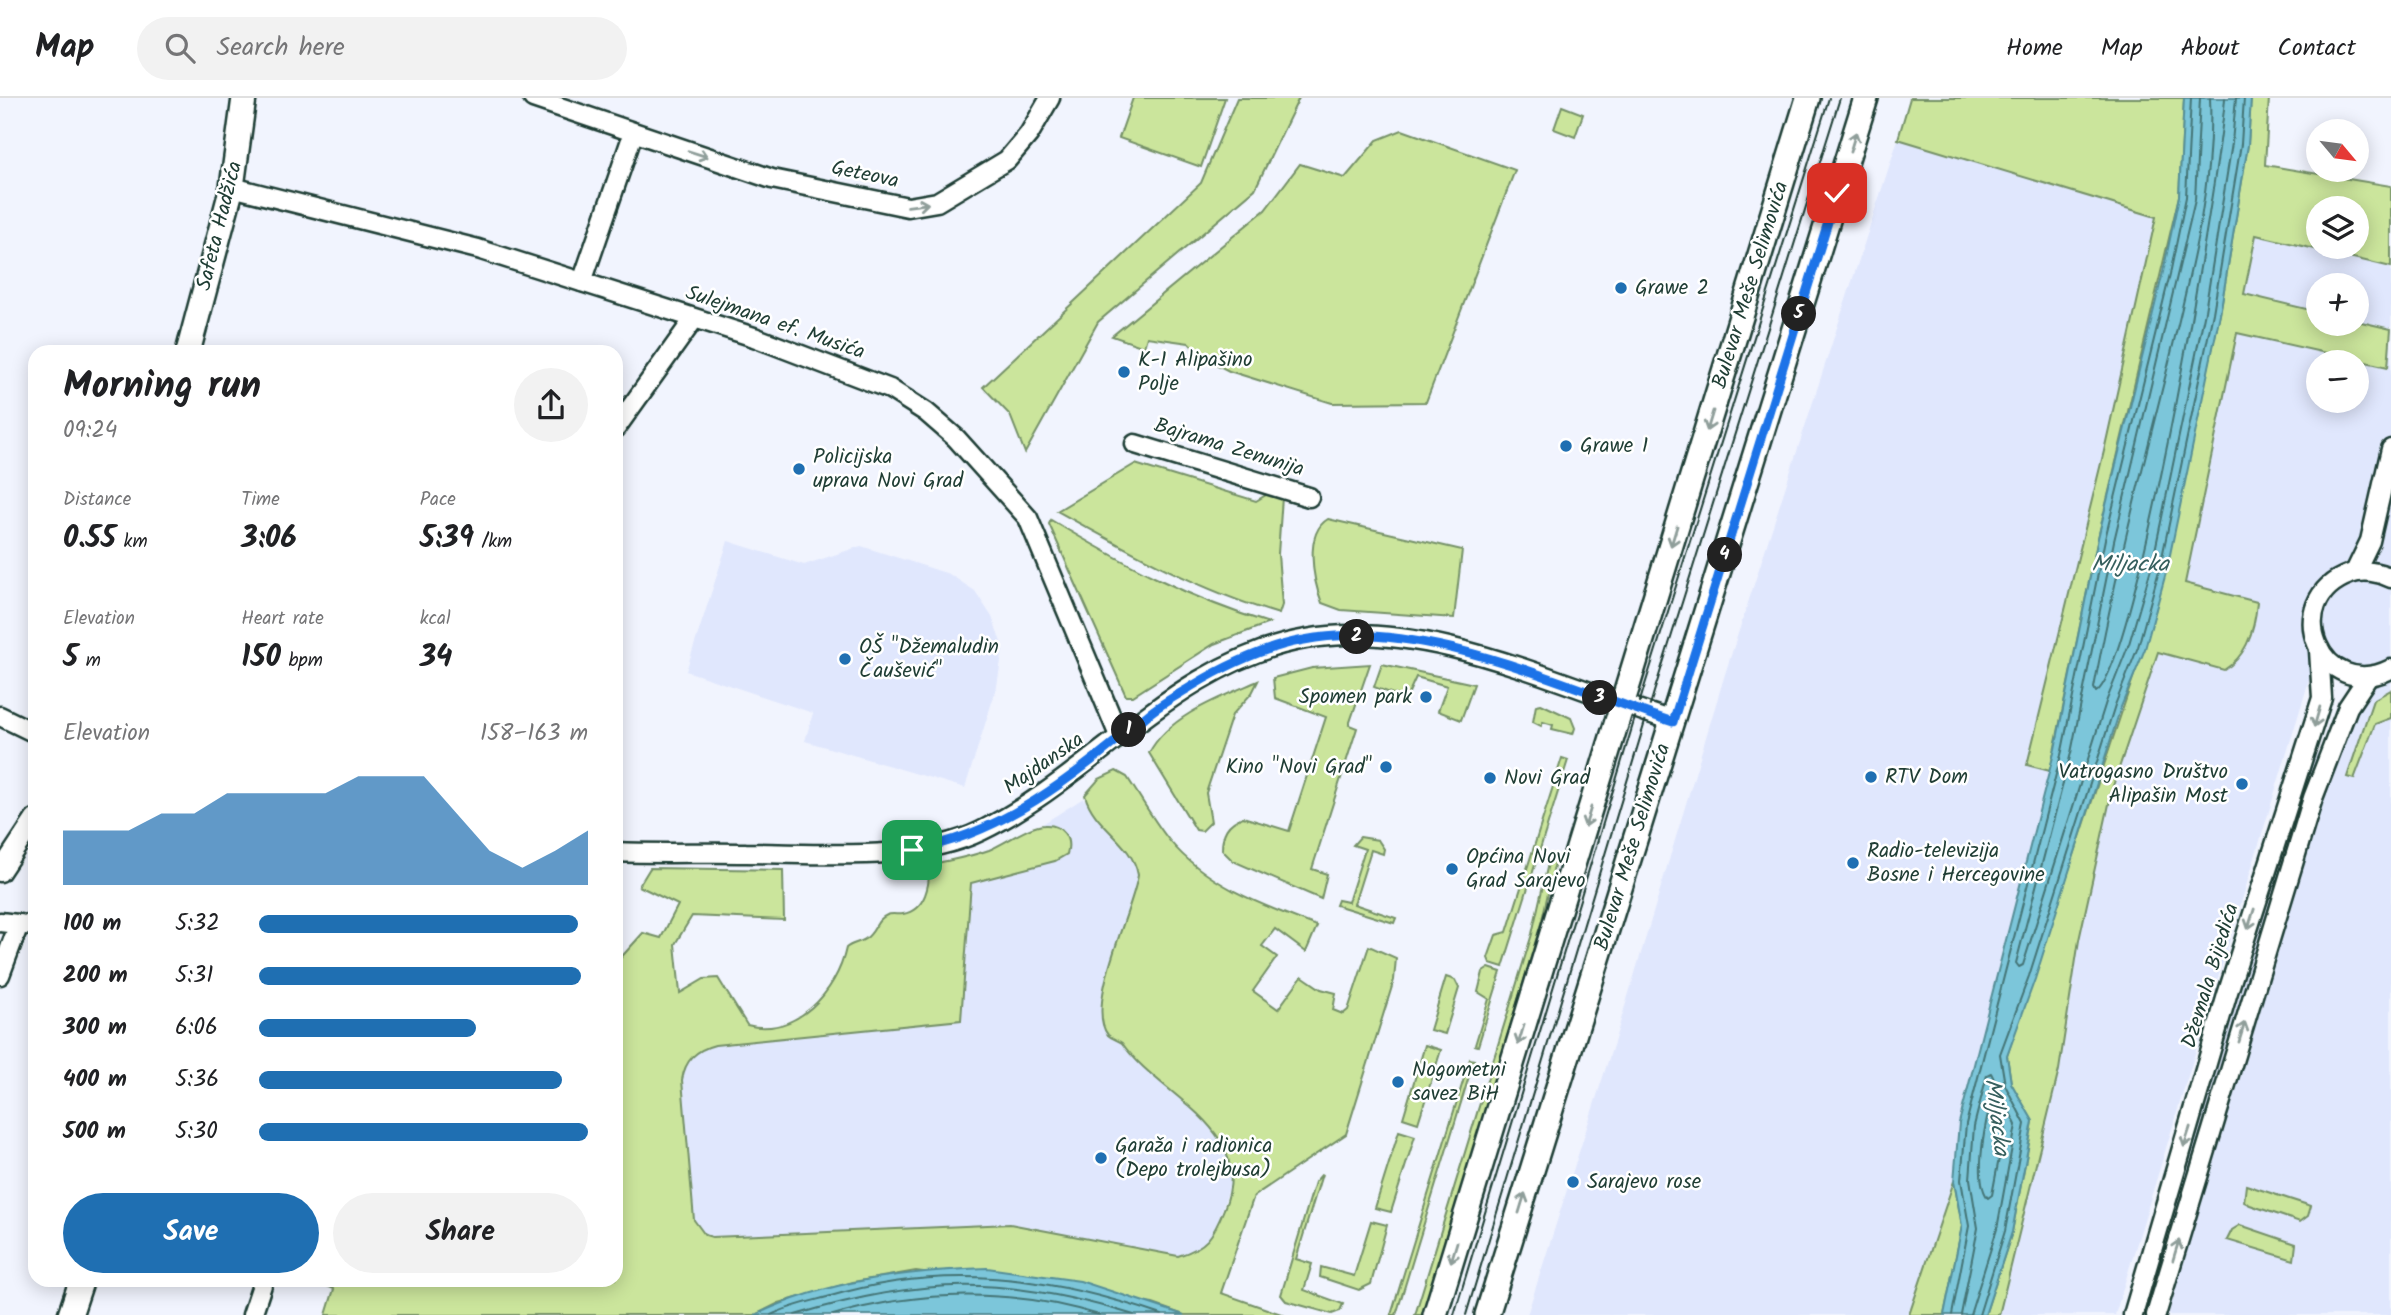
<!DOCTYPE html>
<html lang="en">
<head>
<meta charset="utf-8">
<style>
  body { margin:0; font-family:Kalam,sans-serif; background:#f2f2f2; color:#202124; height:100vh; display:flex; flex-direction:column; font-size:26px; white-space:nowrap }
  * { box-sizing:border-box; margin:0 }
  p { font-size:23px; color:#757577 }
  .icon { flex:none; width:38px; height:38px; fill:none; stroke:currentColor; stroke-width:2; stroke-linecap:round; stroke-linejoin:round }
  .map { position:relative; flex:1; overflow:hidden }
  .side { position:absolute; left:28px; top:247px; width:595px; height:942px; display:flex; flex-direction:column; background:#fff; border-radius:21px; box-shadow:0 4px 18px #0003 }
  .side>* { flex:none }
  .needle { width:46px; rotate:119deg }
  .fabs { position:absolute; left:2306px; top:21px; display:grid; gap:14px }
  .fabs a { display:grid; place-items:center; width:63px; height:63px; border-radius:50%; background:#fff; box-shadow:0 4px 18px #0003; font-size:35px }
  .pin { position:absolute; display:grid; place-items:center; width:60px; height:60px; color:#fff; margin:-30px; border-radius:14px; box-shadow:0 4px 10px #0006 }
  .km { position:absolute; width:35px; height:35px; margin:-18px; border-radius:50%; background:#222; color:#fff; font-size:19px; line-height:35px; text-align:center }
  .round { display:grid; place-items:center; flex:none; width:74px; height:74px; border-radius:37px; background:#f2f2f2 }
  .overview { display:flex; align-items:center; justify-content:space-between; height:119px; padding:0 35px }
  h1 { font-size:38px; font-weight:700; line-height:52px }
  .metrics { display:grid; grid-template-columns:repeat(3,1fr); gap:10px; height:119px; padding:7px 35px }
  .metrics div { display:grid; align-content:center }
  .metrics b { font-size:30px; font-weight:700 }
  .metrics small { font-size:19px; font-weight:400 }
  .metrics p { font-size:19px }
  .chart { height:196px; padding:14px 35px }
  .chart p { display:flex; justify-content:space-between }
  .chart svg { width:100%; height:126px; margin-top:7px; fill:#1f6fb2; opacity:.7 }
  .action { display:flex; gap:14px; margin-top:auto; padding:14px 35px }
  .action a { flex:1; height:80px; border-radius:42px; background:#1f6fb2; color:#fff; font-size:28px; font-weight:700; line-height:80px; text-align:center }
  .action a+a { background:#f2f2f2; color:#202124 }
  ul { padding:0 35px; list-style:none; font-size:23px }
  li { display:grid; grid-template-columns:112px 84px 1fr; align-items:center; height:52px }
  li i { height:18px; border-radius:9px; background:#1f6fb2 }
  header { display:flex; align-items:center; gap:42px; box-sizing:border-box; height:98px; padding:0 35px; background:#fff; border-bottom:2px solid #e0e0e0 }
  header strong { font-size:33px }
  nav { display:flex; gap:38px; margin-inline-start:auto; font-size:24px }
  .search { width:490px; height:63px; background:#f2f2f2; display:flex; align-items:center; gap:18px; box-sizing:border-box; padding:0 24px; border-radius:38px; color:#757577; font-size:26px }
  .map>svg:first-child { display:block }
  .built { fill:#e0e7fd; fill-rule:evenodd }
  .green { fill:#cbe59c; stroke:#759168; stroke-width:2; fill-rule:evenodd }
  .water { fill:#7bc6da; stroke:#568f98; stroke-width:2 }
  .lines { fill:none; stroke-linecap:round; stroke-linejoin:round }
  .shore { stroke:#447476; stroke-width:2 }
  .minor-casing { stroke:#1f3d34; stroke-width:23 }
  .major-casing { stroke:#1f3d34; stroke-width:28 }
  .minor { stroke:#fff; stroke-width:18 }
  .major { stroke:#fff; stroke-width:23 }
  .tram { stroke:#1f3d34; stroke-width:2 }
  .oneway { stroke:#8f9e9a }
  .route-casing { stroke:#fff; stroke-width:14 }
  .route { stroke:#1a73e8; stroke-width:9 }
  .poi-dot { fill:#1f6fb2; stroke:#fff; stroke-width:2.5 }
  .labels { text-anchor:middle; dominant-baseline:central; stroke-width:5; stroke-linejoin:round; paint-order:stroke }
  .street-label { font-size:21px; fill:#1f3d34; stroke:#fff }
  .poi-label { font-size:21px; fill:#1f3d34; stroke:#fff; text-anchor:start }
  .water-label { font-size:23px; font-style:italic; fill:#365f5e; stroke:#fff }
</style>
</head>
<body>
<header>
<strong>Map</strong>
<div class="search"><svg class="icon" aria-label="search" viewBox="0 0 24 24"><circle cx="10" cy="10" r="6"/><path d="M15 15l6 6"/></svg>Search here</div>
<nav><a>Home</a><a>Map</a><a>About</a><a>Contact</a></nav>
</header>
<div class="map">
<svg width="2391" height="1217" viewBox="0 0 2391 1217">
  <rect width="100%" height="100%" fill="#f1f4fe"/>
  <filter id="ink" filterUnits="userSpaceOnUse"><feTurbulence type="fractalNoise" baseFrequency=".0143" numOctaves="2"/><feDisplacementMap in="SourceGraphic" scale="14" xChannelSelector="R" yChannelSelector="G"/><feConvolveMatrix kernelMatrix="1 2 1 2 8 2 1 2 1" color-interpolation-filters="sRGB"/></filter>
  <g filter="url(#ink)">
    <g class="built">
      <polygon points="1898,41 2156,119 2104,353 2027,667 2050,673 1959,1025 1954,1083 1909,1217 1527,1217 1617,935 1725,576"/>
      <path d="M2257 68 2391 90V1217H2135L2292 693 2368 579 2318 553 2115 1217H1999L2059 972 2079 842 2113 688 2168 524ZM2319 110H2357V149H2319ZM2319 187H2357V226H2319ZM2319 264H2357V303H2319Z"/>
      <polygon points="728,443 804,467 861,448 949,476 975,493 992,519 1003,550 997,588 965,690 805,643 813,615 686,573"/>
      <polygon points="1082,701 1086,702 1097,721 1133,759 1138,777 1104,889 1104,928 1107,936 1122,945 1211,1029 1224,1046 1233,1079 1214,1135 1199,1152 1178,1158 1100,1145 721,1140 705,1137 694,1122 682,982 684,972 694,956 715,947 961,922 971,785 1055,763 1045,727 1041,727"/>
    </g>
    <g class="green">
      <polygon points="1133,0 1225,0 1201,69 1119,40"/>
      <polygon points="1237,0 1299,0 1255,91 1098,224 1025,355 1010,317 983,289 1201,85"/>
      <polygon points="1910,0 2184,0 2179,98 2098,440 2050,673 2027,667 2104,353 2156,119 1898,41"/>
      <path d="M2251 0H2269L2265 67 2391 88V169L2256 137 2244 196 2319 214V226L2357 223 2391 231 2388 269 2237 235 2185 485 2257 504C2255 530 2247 558 2224 572L2158 554 2113 688 2079 842 2059 972 1999 1217H1985L2012 1134 2033 1024 2011 985 2007 958 2155 514 2220 216 2248 47ZM2319 110H2357V149H2319Z"/>
      <polygon points="1562,8 1583,16 1575,39 1554,31"/>
      <polygon points="1402,32 1515,72 1426,304 1332,305 1229,273 1202,259 1189,245 1147,239 1144,249 1112,238 1265,112 1300,66 1345,80 1377,42"/>
      <path d="M1135 366 1256 403 1271 394 1282 399 1278 456 1282 507 1279 516C1199 492 1129 453 1057 413Z"/>
      <path d="M1328 421 1462 452 1454 520 1341 512 1322 505C1313 482 1304 435 1328 421Z"/>
      <path d="M1051 422C1121 464 1190 501 1269 525L1214 546 1133 598H1126L1049 426Z"/>
      <path d="M1370 566 1349 627 1357 630 1312 771 1327 776 1321 801 1233 763 1222 752C1222 735 1227 725 1243 719L1289 733 1326 619 1275 600 1273 580 1312 570Z"/>
      <polygon points="1382,566 1474,586 1461,622 1438,613 1447,588 1416,579 1406,601 1374,589"/>
      <path d="M1258 583 1252 595 1232 617 1206 695 1211 724 1202 733 1196 732 1149 655C1168 618 1221 599 1258 583Z"/>
      <polygon points="2391,592 2391,620 2375,626 2354,681 2347,679 2373,602"/>
      <polygon points="1541,606 1571,620 1575,630 1573,636 1552,631 1553,627 1543,624 1541,628 1533,624 1536,607"/>
      <polygon points="1562,660 1568,662 1503,869 1490,865 1488,860 1496,837 1507,834"/>
      <path d="M1116 673 1127 679C1141 700 1153 722 1169 742 1206 787 1264 808 1317 828L1306 854 1275 831 1262 848 1277 859 1253 893 1278 911 1302 878 1321 891 1336 895 1333 912 1343 916 1348 912 1369 848 1396 860 1394 882 1346 1036 1254 1098 1221 1195 1284 1217H1184L1153 1206 916 1173 853 1184 779 1205 755 1217H326L334 1191 323 1186V1181H616V865L643 835 661 840 678 807 639 788 650 770 783 772 784 822 692 818 675 846 680 895 704 881 718 880 747 927C796 940 837 893 846 850 852 845 859 845 865 841 876 834 875 822 887 817 892 815 898 817 903 816 926 812 930 786 929 767 949 762 970 759 989 752 1004 746 1030 727 1045 727 1062 726 1072 740 1067 756L1055 763 971 785 961 922 715 947C696 952 685 962 682 982L694 1122 705 1137 712 1139 1010 1126 1178 1158C1207 1149 1213 1139 1224 1111 1258 1030 1159 999 1122 945 1118 942 1112 941 1108 937 1084 908 1133 812 1138 777 1132 743 1094 730 1085 697L1099 681Z"/>
      <polygon points="1360,739 1378,742 1384,751 1383,756 1371,752 1354,806 1396,820 1394,825 1336,807 1338,802 1348,804 1365,751 1353,747"/>
      <polygon points="1549,761 1555,764 1542,822 1424,1217 1415,1217 1532,836"/>
      <polygon points="1489,870 1501,874 1478,948 1475,947 1489,901 1478,894 1483,874"/>
      <polygon points="1446,879 1455,882 1459,890 1445,936 1430,932"/>
      <polygon points="1425,947 1441,952 1418,1025 1403,1020"/>
      <polygon points="1470,961 1474,962 1396,1217 1391,1217"/>
      <polygon points="1399,1033 1415,1038 1391,1114 1375,1110"/>
      <polygon points="1322,1076 1296,1161 1312,1166 1304,1192 1343,1206 1340,1213 1332,1216 1286,1203 1281,1197 1315,1084"/>
      <polygon points="1954,1083 1962,1128 1944,1217 1909,1217"/>
      <polygon points="2246,1087 2311,1108 2308,1118 2300,1124 2250,1107 2244,1104"/>
      <polygon points="1371,1123 1387,1127 1371,1186 1359,1192 1320,1179 1321,1169 1354,1178"/>
      <polygon points="2240,1127 2296,1146 2294,1162 2227,1142 2232,1132"/>
    </g>
    <g class="water">
      <polygon points="2184,0 2251,0 2248,47 2220,216 2167,471 2145,551 2121,609 2035,881 2007,958 2011,985 2033,1023 2012,1134 1985,1217 1944,1217 1962,1128 1954,1083 1959,1025 2055,651 2098,440 2163,174 2179,98"/>
      <path d="M987 1170 1080 1183 1184 1217H755C828 1182 907 1173 987 1170Z"/>
    </g>
    <g class="lines">
      <g class="shore">
        <polyline points="2200,0 2195,102 2114,443 2071,655 2016,865 2019,869 2023,867 2106,604 2129,546 2152,467 2205,213 2232,45 2236,0"/>
        <path d="M2210 0C2214 92 2189 179 2168 268 2141 375 2114 482 2094 590L2096 594C2136 570 2220 72 2225 0"/>
        <path d="M1993 1009 2005 1029 1992 1097 1988 1100C1974 1084 1984 1032 1989 1011Z"/>
        <path d="M771 1217C789 1208 808 1204 827 1199 944 1164 1049 1178 1162 1217"/>
        <path d="M795 1217C924 1179 1006 1177 1134 1217"/>
        <path d="M833 1217C919 1192 1013 1190 1099 1217"/>
        <polyline points="1952,1217 1969,1128 1961,1082 1966,1026 2062,653 2105,441 2170,176 2186,99 2191,0"/>
        <polyline points="1961,1217 1978,1130 1970,1081 1974,1028 1987,977 1991,975 2016,1027 1997,1131 1970,1217"/>
        <polyline points="1979,1217 2005,1133 2025,1026 2005,987 2000,956 2029,878 2115,607 2138,549 2160,469 2213,215 2241,46 2244,0"/>
      </g>
      <g class="minor-casing">
        <g id="minor">
          <polyline points="533,0 772,81 908,109 937,104 1007,62 1029,36 1050,0"/>
          <polyline points="232,89 478,151 754,239 890,291 926,314 956,340 1028,420 1120,640"/>
          <polyline points="582,184 633,36"/>
          <polyline points="616,330 694,221"/>
          <polyline points="1135,346 1309,399"/>
          <polyline points="2355,474 2370,443 2391,351"/>
          <path d="M2391 480C2379 474 2363 471 2350 476 2278 502 2321 606 2391 571"/>
          <polyline points="0,618 35,635"/>
          <path d="M616 754C659 756 703 754 746 755 819 755 915 765 981 733 1094 678 1177 563 1306 541 1427 520 1559 587 1673 623"/>
          <polyline points="0,774 35,721"/>
          <polyline points="0,824 35,828"/>
          <polyline points="0,877 19,826"/>
          <polyline points="252,1217 264,1181"/>
          <polyline points="2133,1217 2227,897 2322,600 2319,552"/>
          <polyline points="2156,1217 2313,700 2348,609 2368,579"/>
        </g>
      </g>
      <g class="major-casing">
        <g id="major">
          <polyline points="188,254 232,89 244,0"/>
          <polyline points="70,1217 82,1181"/>
          <polyline points="1435,1217 1808,0"/>
          <polyline points="1487,1217 1866,0"/>
        </g>
      </g>
      <use href="#minor" class="minor"/>
      <use href="#major" class="major"/>
      <g class="tram">
        <polyline points="1454,1217 1644,590 1829,0"/>
        <polyline points="1466,1217 1654,594 1840,0"/>
      </g>
    </g>
    <defs><path id="oneway-shaft" d="M-6 0H5M1.5-3L5.5 0L1.5 3" fill="none" stroke-width="1.6" stroke-linecap="round" stroke-linejoin="round" transform="scale(1.75)"/></defs>
    <g class="oneway">
      <use href="#oneway-shaft" transform="translate(1853 44) rotate(-73)"/>
      <use href="#oneway-shaft" transform="translate(698 56) rotate(18)"/>
      <use href="#oneway-shaft" transform="translate(918 107) rotate(-8)"/>
      <use href="#oneway-shaft" transform="translate(1710 323) rotate(107)"/>
      <use href="#oneway-shaft" transform="translate(1674 438) rotate(107)"/>
      <use href="#oneway-shaft" transform="translate(2317 619) rotate(106)"/>
      <use href="#oneway-shaft" transform="translate(1588 719) rotate(107)"/>
      <use href="#oneway-shaft" transform="translate(2251 821) rotate(108)"/>
      <use href="#oneway-shaft" transform="translate(2242 934) rotate(-73)"/>
      <use href="#oneway-shaft" transform="translate(1521 937) rotate(107)"/>
      <use href="#oneway-shaft" transform="translate(2187 1039) rotate(108)"/>
      <use href="#oneway-shaft" transform="translate(1522 1105) rotate(-73)"/>
      <use href="#oneway-shaft" transform="translate(2176 1152) rotate(-73)"/>
      <use href="#oneway-shaft" transform="translate(1454 1154) rotate(107)"/>
    </g>
  </g>
  <g class="lines" filter="url(#ink)">
    <g class="route-casing">
      <path id="route" d="M912 752C1003 737 1075 677 1144 620 1158 607 1176 598 1192 588 1227 567 1264 549 1304 542 1420 519 1564 588 1673 624L1837 95"/>
    </g>
    <use href="#route" class="route"/>
  </g>
  <g class="poi-dot">
    <circle cx="1621" cy="190" r="7"/>
    <circle cx="1124" cy="274" r="7"/>
    <circle cx="1566" cy="348" r="7"/>
    <circle cx="799" cy="371" r="7"/>
    <circle cx="845" cy="561" r="7"/>
    <circle cx="1426" cy="599" r="7"/>
    <circle cx="1386" cy="669" r="7"/>
    <circle cx="1871" cy="679" r="7"/>
    <circle cx="1490" cy="680" r="7"/>
    <circle cx="2242" cy="686" r="7"/>
    <circle cx="1853" cy="765" r="7"/>
    <circle cx="1452" cy="771" r="7"/>
    <circle cx="1398" cy="984" r="7"/>
    <circle cx="1101" cy="1060" r="7"/>
    <circle cx="1573" cy="1084" r="7"/>
  </g>
  <g class="labels">
    <g class="street-label">
      <text transform="translate(865 77) rotate(12)">Geteova</text>
      <text transform="translate(220 128) rotate(-76)">Safeta Hadžića</text>
      <text transform="translate(1751 187) rotate(-73)">Bulevar Meše Selimovića</text>
      <text transform="translate(775 225) rotate(19)">Sulejmana ef. Musića</text>
      <text transform="translate(1229 350) rotate(17)">Bajrama Zenunija</text>
      <text transform="translate(1044 666) rotate(-35)">Majdanska</text>
      <text transform="translate(1633 749) rotate(-73)">Bulevar Meše Selimovića</text>
      <text transform="translate(2211 878) rotate(-73)">Džemala Bijedića</text>
    </g>
    <g class="poi-label">
      <text x="1635" y="190">Grawe 2</text>
      <text x="1138" y="262">K-1 Alipašino<tspan x="1138" dy="24">Polje</tspan></text>
      <text x="1580" y="348">Grawe 1</text>
      <text x="813" y="359">Policijska<tspan x="813" dy="24">uprava Novi Grad</tspan></text>
      <text x="859" y="549">OŠ "Džemaludin<tspan x="859" dy="24">Čaušević"</tspan></text>
      <text x="1412" y="599" text-anchor="end">Spomen park</text>
      <text x="1372" y="669" text-anchor="end">Kino "Novi Grad"</text>
      <text x="2228" y="674" text-anchor="end">Vatrogasno Društvo<tspan x="2228" dy="24">Alipašin Most</tspan></text>
      <text x="1885" y="679">RTV Dom</text>
      <text x="1504" y="680">Novi Grad</text>
      <text x="1867" y="753">Radio-televizija<tspan x="1867" dy="24">Bosne i Hercegovine</tspan></text>
      <text x="1466" y="759">Općina Novi<tspan x="1466" dy="24">Grad Sarajevo</tspan></text>
      <text x="1412" y="972">Nogometni<tspan x="1412" dy="24">savez BiH</tspan></text>
      <text x="1115" y="1048">Garaža i radionica<tspan x="1115" dy="24">(Depo trolejbusa)</tspan></text>
      <text x="1587" y="1084">Sarajevo rose</text>
    </g>
    <g class="water-label">
      <text x="2130" y="467">Miljacka</text>
      <text transform="translate(1996 1019) rotate(83)">Miljacka</text>
    </g>
  </g>
</svg>
<div class="fabs">
<a><svg class="needle" viewBox="-14 -14 28 28"><path d="M0-13l5 13h-10z" fill="#e53935"/><path d="M0 13l5-13h-10z" fill="#757577"/></svg></a>
<a><svg class="icon" aria-label="layers" viewBox="0 0 24 24"><path d="M12 4l9 5-9 5-9-5zM3 14l9 5 9-5"/></svg></a>
<a>+</a>
<a>−</a>
</div>
<div class="pin" style="left:912px;top:752px;background:#1e9e55"><svg class="icon" aria-label="arrive" viewBox="0 0 24 24"><path d="M6 21V4h12l-3 4 3 4H6"/></svg></div>
<div class="pin" style="left:1837px;top:95px;background:#d93025"><svg class="icon" aria-label="check" viewBox="0 0 24 24"><path d="M5 12l5 5 9-10"/></svg></div>
<b class="km" style="left:1129px;top:632px">1</b>
<b class="km" style="left:1357px;top:539px">2</b>
<b class="km" style="left:1600px;top:600px">3</b>
<b class="km" style="left:1725px;top:457px">4</b>
<b class="km" style="left:1799px;top:216px">5</b>
<section class="side">
<div class="overview"><div><h1>Morning run</h1><p>09:24</p></div><a class="round"><svg class="icon" aria-label="share" viewBox="0 0 24 24"><path d="M12 15V3M7 8l5-5 5 5M5 13v7h14v-7"/></svg></a></div>
<div class="metrics">
<div><p>Distance</p><b>0.55<small> km</small></b></div>
<div><p>Time</p><b>3:06</b></div>
<div><p>Pace</p><b>5:39<small> /km</small></b></div>
</div>
<div class="metrics">
<div><p>Elevation</p><b>5<small> m</small></b></div>
<div><p>Heart rate</p><b>150<small> bpm</small></b></div>
<div><p>kcal</p><b>34</b></div>
</div>
<div class="chart"><p><span>Elevation</span>158–163 m</p>
<svg viewBox="0 0 160 44" preserveAspectRatio="none"><path d="M0 44V25L10 25L20 25L30 19L40 19L50 12L60 12L70 12L80 12L90 6L100 6L110 6L120 19L130 32L140 38L150 32L160 25V44z"/></svg>
</div>
<ul>
<li><b>100 m</b>5:32<i style="width:97%"></i></li>
<li><b>200 m</b>5:31<i style="width:98%"></i></li>
<li><b>300 m</b>6:06<i style="width:66%"></i></li>
<li><b>400 m</b>5:36<i style="width:92%"></i></li>
<li><b>500 m</b>5:30<i style="width:100%"></i></li>
</ul>
<div class="action"><a>Save</a><a>Share</a></div>
</section>
</div>
</body>
</html>
